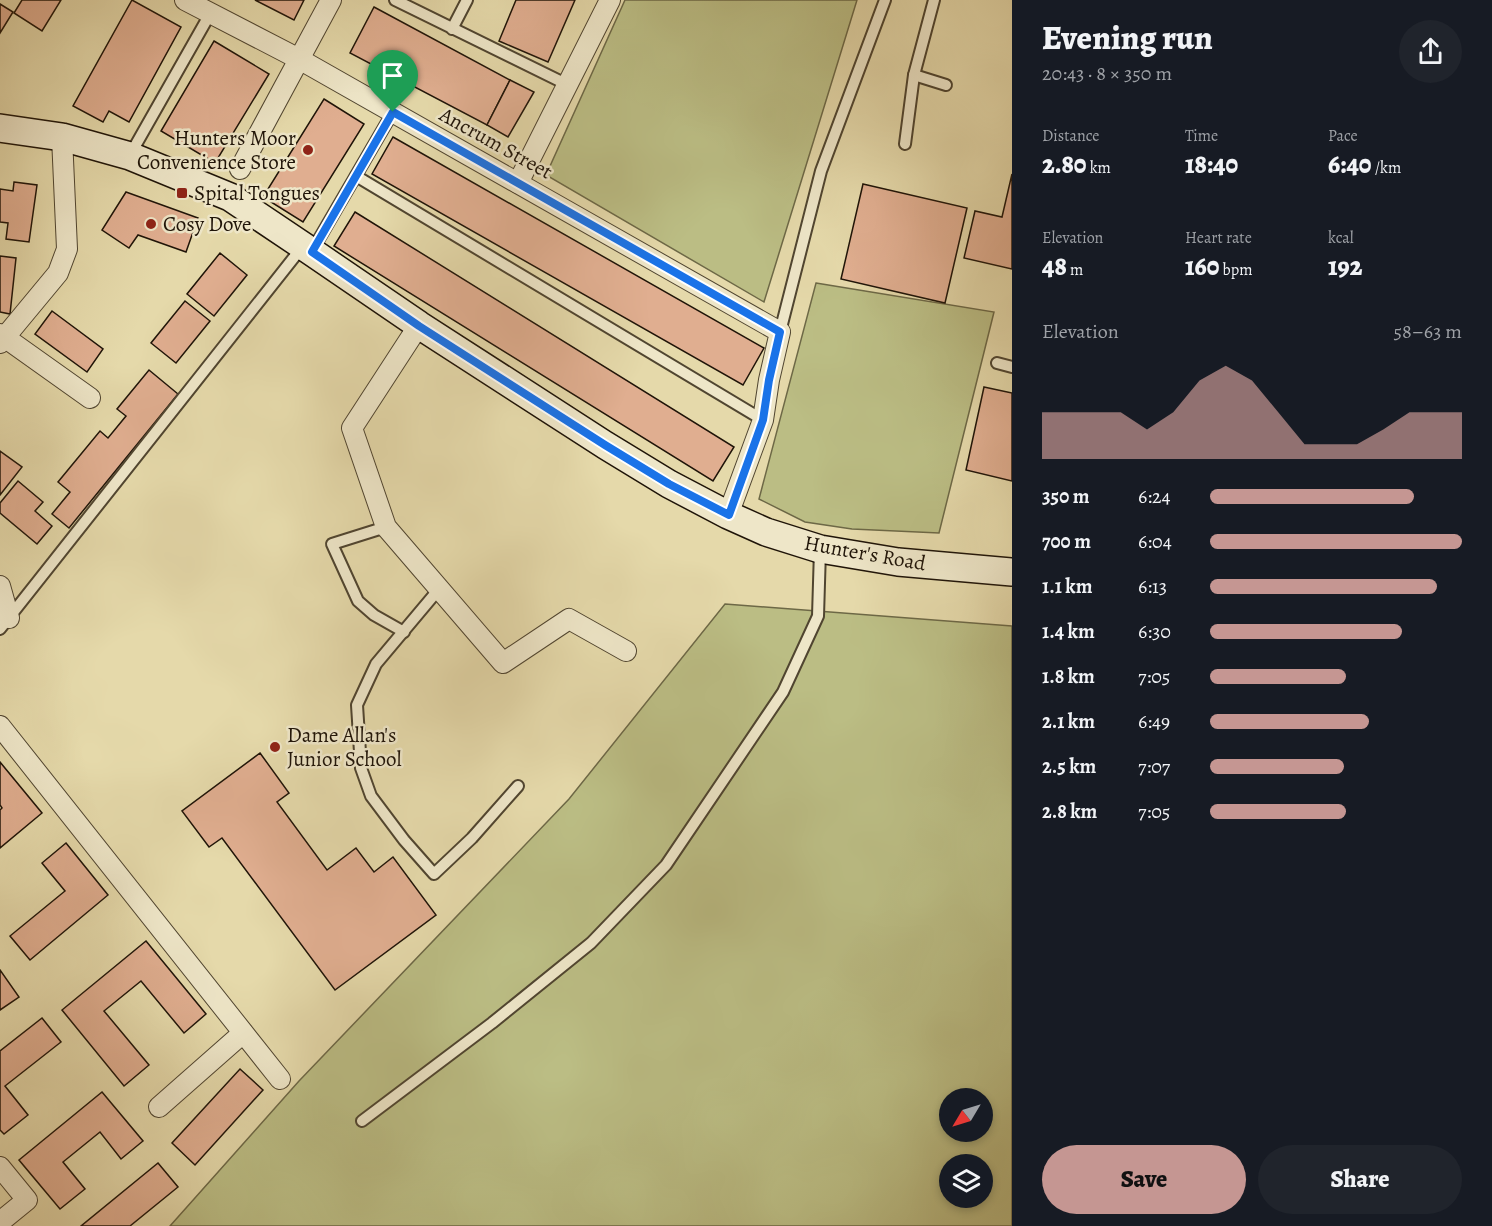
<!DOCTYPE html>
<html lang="en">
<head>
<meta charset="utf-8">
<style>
  body { margin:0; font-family:Alegreya,serif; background:#20242c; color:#f1f3f6; height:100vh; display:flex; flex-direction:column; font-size:22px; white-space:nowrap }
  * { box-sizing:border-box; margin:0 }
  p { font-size:20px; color:#9ea1a6 }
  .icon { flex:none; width:33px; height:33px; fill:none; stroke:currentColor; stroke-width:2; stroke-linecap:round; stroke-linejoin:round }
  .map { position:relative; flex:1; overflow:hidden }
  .drawer { display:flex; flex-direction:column; background:#171b24; width:480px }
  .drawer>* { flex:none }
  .needle { width:39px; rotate:232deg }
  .controls { position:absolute; left:939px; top:1088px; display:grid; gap:12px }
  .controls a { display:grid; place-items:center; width:54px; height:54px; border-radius:50%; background:#171b24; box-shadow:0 3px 9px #0003; font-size:30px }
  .pin { position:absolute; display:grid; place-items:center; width:51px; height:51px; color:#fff; margin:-62px -26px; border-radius:50% 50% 50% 0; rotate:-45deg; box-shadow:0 0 6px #0007 }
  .pin .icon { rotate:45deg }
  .round { display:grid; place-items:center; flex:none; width:63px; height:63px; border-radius:32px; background:#20242c }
  .summary { display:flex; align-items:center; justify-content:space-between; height:102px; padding:0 30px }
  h1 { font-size:33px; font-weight:800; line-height:45px }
  .stats { display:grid; grid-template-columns:repeat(3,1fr); gap:9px; height:102px; padding:6px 30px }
  .stats div { display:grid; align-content:center }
  .stats b { font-size:26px; font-weight:800 }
  .stats small { font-size:16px; font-weight:400 }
  .stats p { font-size:16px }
  .chart { height:168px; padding:12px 30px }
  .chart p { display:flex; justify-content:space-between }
  .chart svg { width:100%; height:108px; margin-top:6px; fill:#c59692; opacity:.7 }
  .primary-button { display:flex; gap:12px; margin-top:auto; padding:12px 30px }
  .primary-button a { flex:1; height:69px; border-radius:36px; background:#c59692; color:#111; font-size:24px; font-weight:800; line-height:69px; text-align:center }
  .primary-button a+a { background:#20242c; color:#f1f3f6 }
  ul { padding:0 30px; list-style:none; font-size:20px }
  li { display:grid; grid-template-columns:96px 72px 1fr; align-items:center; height:45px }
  li i { height:15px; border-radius:8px; background:#c59692 }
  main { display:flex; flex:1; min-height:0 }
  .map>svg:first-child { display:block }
  .green { fill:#bbbd84; stroke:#6d6846; stroke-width:1.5; fill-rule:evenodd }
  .building { fill:#e0ae90; stroke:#1f1408; stroke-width:1.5 }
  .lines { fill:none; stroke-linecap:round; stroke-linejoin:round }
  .lane-casing { stroke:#504530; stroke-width:14 }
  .street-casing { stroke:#504530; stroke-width:22 }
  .secondary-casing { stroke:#1f1408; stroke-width:30 }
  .lane { stroke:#eee6c8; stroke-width:10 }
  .street { stroke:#eee6c8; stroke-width:20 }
  .secondary { stroke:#eee6c8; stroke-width:27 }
  .route-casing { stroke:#fff; stroke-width:12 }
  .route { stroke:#1a73e8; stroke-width:8 }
  .poi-dot { fill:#8f2418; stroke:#eee6c8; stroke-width:2 }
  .labels { text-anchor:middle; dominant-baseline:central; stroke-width:5; stroke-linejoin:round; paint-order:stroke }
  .poi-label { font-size:21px; fill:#1f1408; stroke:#eee6c8; text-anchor:start }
  .street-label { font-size:21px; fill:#1f1408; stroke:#eee6c8 }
</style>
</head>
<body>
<main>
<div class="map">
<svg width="1012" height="1226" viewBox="0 0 1012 1226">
  <rect width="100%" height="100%" fill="#e5d9aa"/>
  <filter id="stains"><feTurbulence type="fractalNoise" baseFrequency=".00333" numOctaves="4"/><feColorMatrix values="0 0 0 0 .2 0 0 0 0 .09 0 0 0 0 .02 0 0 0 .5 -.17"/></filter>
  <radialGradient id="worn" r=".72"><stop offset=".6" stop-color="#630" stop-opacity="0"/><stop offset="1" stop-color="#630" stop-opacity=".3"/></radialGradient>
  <g class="green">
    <polygon points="625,0 857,0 764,302 546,175"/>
    <polygon points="816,283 994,312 939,533 852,529 805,522 759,499"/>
    <path d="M725 604 1012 626V1226H170L299 1081 569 799ZM950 1098H982V1131H950ZM950 1164H982V1197H950Z"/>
  </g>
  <g class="building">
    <polygon points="22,0 61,0 42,31 14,13"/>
    <polygon points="132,0 181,27 129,122 109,111 103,122 73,106"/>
    <polygon points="255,0 304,0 294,20"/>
    <polygon points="516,0 575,0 548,62 499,41"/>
    <polygon points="0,4 13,12 0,33"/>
    <polygon points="374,7 510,80 487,125 350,53"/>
    <polygon points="214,41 269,74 215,163 161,131"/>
    <polygon points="510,80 534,92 508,137 487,125"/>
    <polygon points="324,99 364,124 303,222 263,197"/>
    <polygon points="393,137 764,348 743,385 372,174"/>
    <polygon points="1012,174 1012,269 964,258 975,211 1002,217"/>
    <polygon points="14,182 37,185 29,242 6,239 8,223 0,222 0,189 13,191"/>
    <polygon points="863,184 967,208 945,303 841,279"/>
    <polygon points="126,192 198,218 186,252 138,235 129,248 102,230"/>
    <polygon points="355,212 734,447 713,481 334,246"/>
    <polygon points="220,253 247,275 214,316 187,294"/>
    <polygon points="0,256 16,258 10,314 0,312"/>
    <polygon points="185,301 210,321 176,363 151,343"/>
    <polygon points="52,311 103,349 87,372 35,334"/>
    <polygon points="149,370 178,394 69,528 52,514 70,492 58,482 100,431 108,438 126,416 117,409"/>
    <polygon points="984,387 1012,393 1012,481 966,470"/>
    <polygon points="0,451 22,467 0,495"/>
    <polygon points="18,481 43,502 35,511 52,526 37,544 0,513 0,503"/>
    <polygon points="260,753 289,793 277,802 327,870 356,848 374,872 393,857 436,915 335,990 222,838 209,847 182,811"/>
    <polygon points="0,762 42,813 0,848 0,810 2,808 0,805"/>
    <polygon points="66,843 108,895 30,960 10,936 65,891 42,863"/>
    <polygon points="146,941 206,1014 184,1033 141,981 104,1011 149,1065 124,1086 62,1010"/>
    <polygon points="0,970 19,997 0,1010"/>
    <polygon points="42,1018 61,1042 5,1086 28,1115 4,1134 0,1130 0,1051"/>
    <polygon points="240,1069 263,1090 195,1165 172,1143"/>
    <polygon points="102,1092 143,1141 121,1159 100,1132 63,1162 85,1189 60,1209 19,1160"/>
    <polygon points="158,1163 178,1187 130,1226 81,1226"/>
  </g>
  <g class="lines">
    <g class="lane-casing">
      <g id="lane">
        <polyline points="395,0 568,85"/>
        <polyline points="452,29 467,0"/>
        <polyline points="914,75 946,85"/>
        <polyline points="905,144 914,75 934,0"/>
        <polyline points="130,155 210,14"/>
        <polyline points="356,176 763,420"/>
        <polyline points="312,251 393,112"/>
        <polyline points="780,332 821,171 885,0"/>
        <polyline points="997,363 1012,367"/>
        <polyline points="386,527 332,544 358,601 374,615 404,632"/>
        <polyline points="439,589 376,664 357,705 361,768 371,796 404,840 434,874 472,838 518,786"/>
        <polyline points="0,629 303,246"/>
        <polyline points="362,1121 492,1023 591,943 666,865 783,692 818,616 820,550"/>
      </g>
    </g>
    <g class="street-casing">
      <g id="street">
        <polyline points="185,0 299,59 780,332 769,380 763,420 728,515"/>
        <polyline points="240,169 331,0"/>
        <polyline points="518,183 610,0"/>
        <polyline points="419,325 352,428 386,527 503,663 569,619 626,651"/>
        <polyline points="0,334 90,398"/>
        <polyline points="0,343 58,273 67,249 62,137"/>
        <polyline points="0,586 9,618"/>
        <polyline points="0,726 280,1079"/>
        <polyline points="159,1107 243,1033"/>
        <polyline points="0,1167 27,1200 0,1222"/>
      </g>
    </g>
    <g class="secondary-casing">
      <polyline id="secondary" points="0,128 62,137 130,156 230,197 312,252 419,325 605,445 669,484 728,515 766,532 820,549 898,562 1012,572"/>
    </g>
    <use href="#lane" class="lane"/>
    <use href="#street" class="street"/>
    <use href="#secondary" class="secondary"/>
  </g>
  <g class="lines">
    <g class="route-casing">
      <polygon id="route" points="393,112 780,332 769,380 763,420 729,515 669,484 605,445 419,326 312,252"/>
    </g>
    <use href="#route" class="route"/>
  </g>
  <g class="poi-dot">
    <circle cx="308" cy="150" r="6"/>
    <rect x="176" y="187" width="12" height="12" rx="3"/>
    <circle cx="151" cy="224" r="6"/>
    <circle cx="275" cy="747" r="6"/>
  </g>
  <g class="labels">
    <g class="poi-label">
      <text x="296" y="138" text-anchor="end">Hunters Moor<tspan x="296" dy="24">Convenience Store</tspan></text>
      <text x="194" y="193">Spital Tongues</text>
      <text x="163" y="224">Cosy Dove</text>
      <text x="287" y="735">Dame Allan's<tspan x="287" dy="24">Junior School</tspan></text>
    </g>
    <g class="street-label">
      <text transform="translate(496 143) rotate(29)">Ancrum Street</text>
      <text transform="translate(865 553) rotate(10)">Hunter's Road</text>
    </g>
  </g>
  <rect width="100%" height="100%" filter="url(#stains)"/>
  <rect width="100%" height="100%" fill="url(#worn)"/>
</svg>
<div class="controls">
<a><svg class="needle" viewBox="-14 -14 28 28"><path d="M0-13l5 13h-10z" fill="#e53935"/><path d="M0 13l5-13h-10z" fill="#9ea1a6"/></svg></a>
<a><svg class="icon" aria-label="layers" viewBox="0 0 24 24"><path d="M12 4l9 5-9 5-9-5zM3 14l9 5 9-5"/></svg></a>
</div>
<div class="pin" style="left:393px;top:112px;background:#1e9e55"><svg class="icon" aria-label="arrive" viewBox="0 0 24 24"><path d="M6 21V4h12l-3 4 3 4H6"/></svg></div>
</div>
<section class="drawer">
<div class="summary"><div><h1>Evening run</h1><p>20:43 · 8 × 350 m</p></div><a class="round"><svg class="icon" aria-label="share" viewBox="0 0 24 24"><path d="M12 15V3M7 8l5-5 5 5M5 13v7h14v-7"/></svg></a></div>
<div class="stats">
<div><p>Distance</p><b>2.80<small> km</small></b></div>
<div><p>Time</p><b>18:40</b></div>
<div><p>Pace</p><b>6:40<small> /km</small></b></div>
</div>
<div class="stats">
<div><p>Elevation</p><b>48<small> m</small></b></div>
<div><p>Heart rate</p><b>160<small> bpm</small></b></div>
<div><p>kcal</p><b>192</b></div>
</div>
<div class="chart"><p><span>Elevation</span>58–63 m</p>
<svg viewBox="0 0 160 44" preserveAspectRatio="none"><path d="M0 44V25L10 25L20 25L30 25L40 32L50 25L60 12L70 6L80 12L90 25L100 38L110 38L120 38L130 32L140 25L150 25L160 25V44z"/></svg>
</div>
<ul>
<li><b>350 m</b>6:24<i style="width:81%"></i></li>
<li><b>700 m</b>6:04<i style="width:100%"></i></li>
<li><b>1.1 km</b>6:13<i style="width:90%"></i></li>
<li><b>1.4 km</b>6:30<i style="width:76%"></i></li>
<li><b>1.8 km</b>7:05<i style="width:54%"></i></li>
<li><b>2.1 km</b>6:49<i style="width:63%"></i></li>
<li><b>2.5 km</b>7:07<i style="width:53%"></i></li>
<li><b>2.8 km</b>7:05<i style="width:54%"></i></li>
</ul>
<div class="primary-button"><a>Save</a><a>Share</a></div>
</section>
</main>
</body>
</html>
